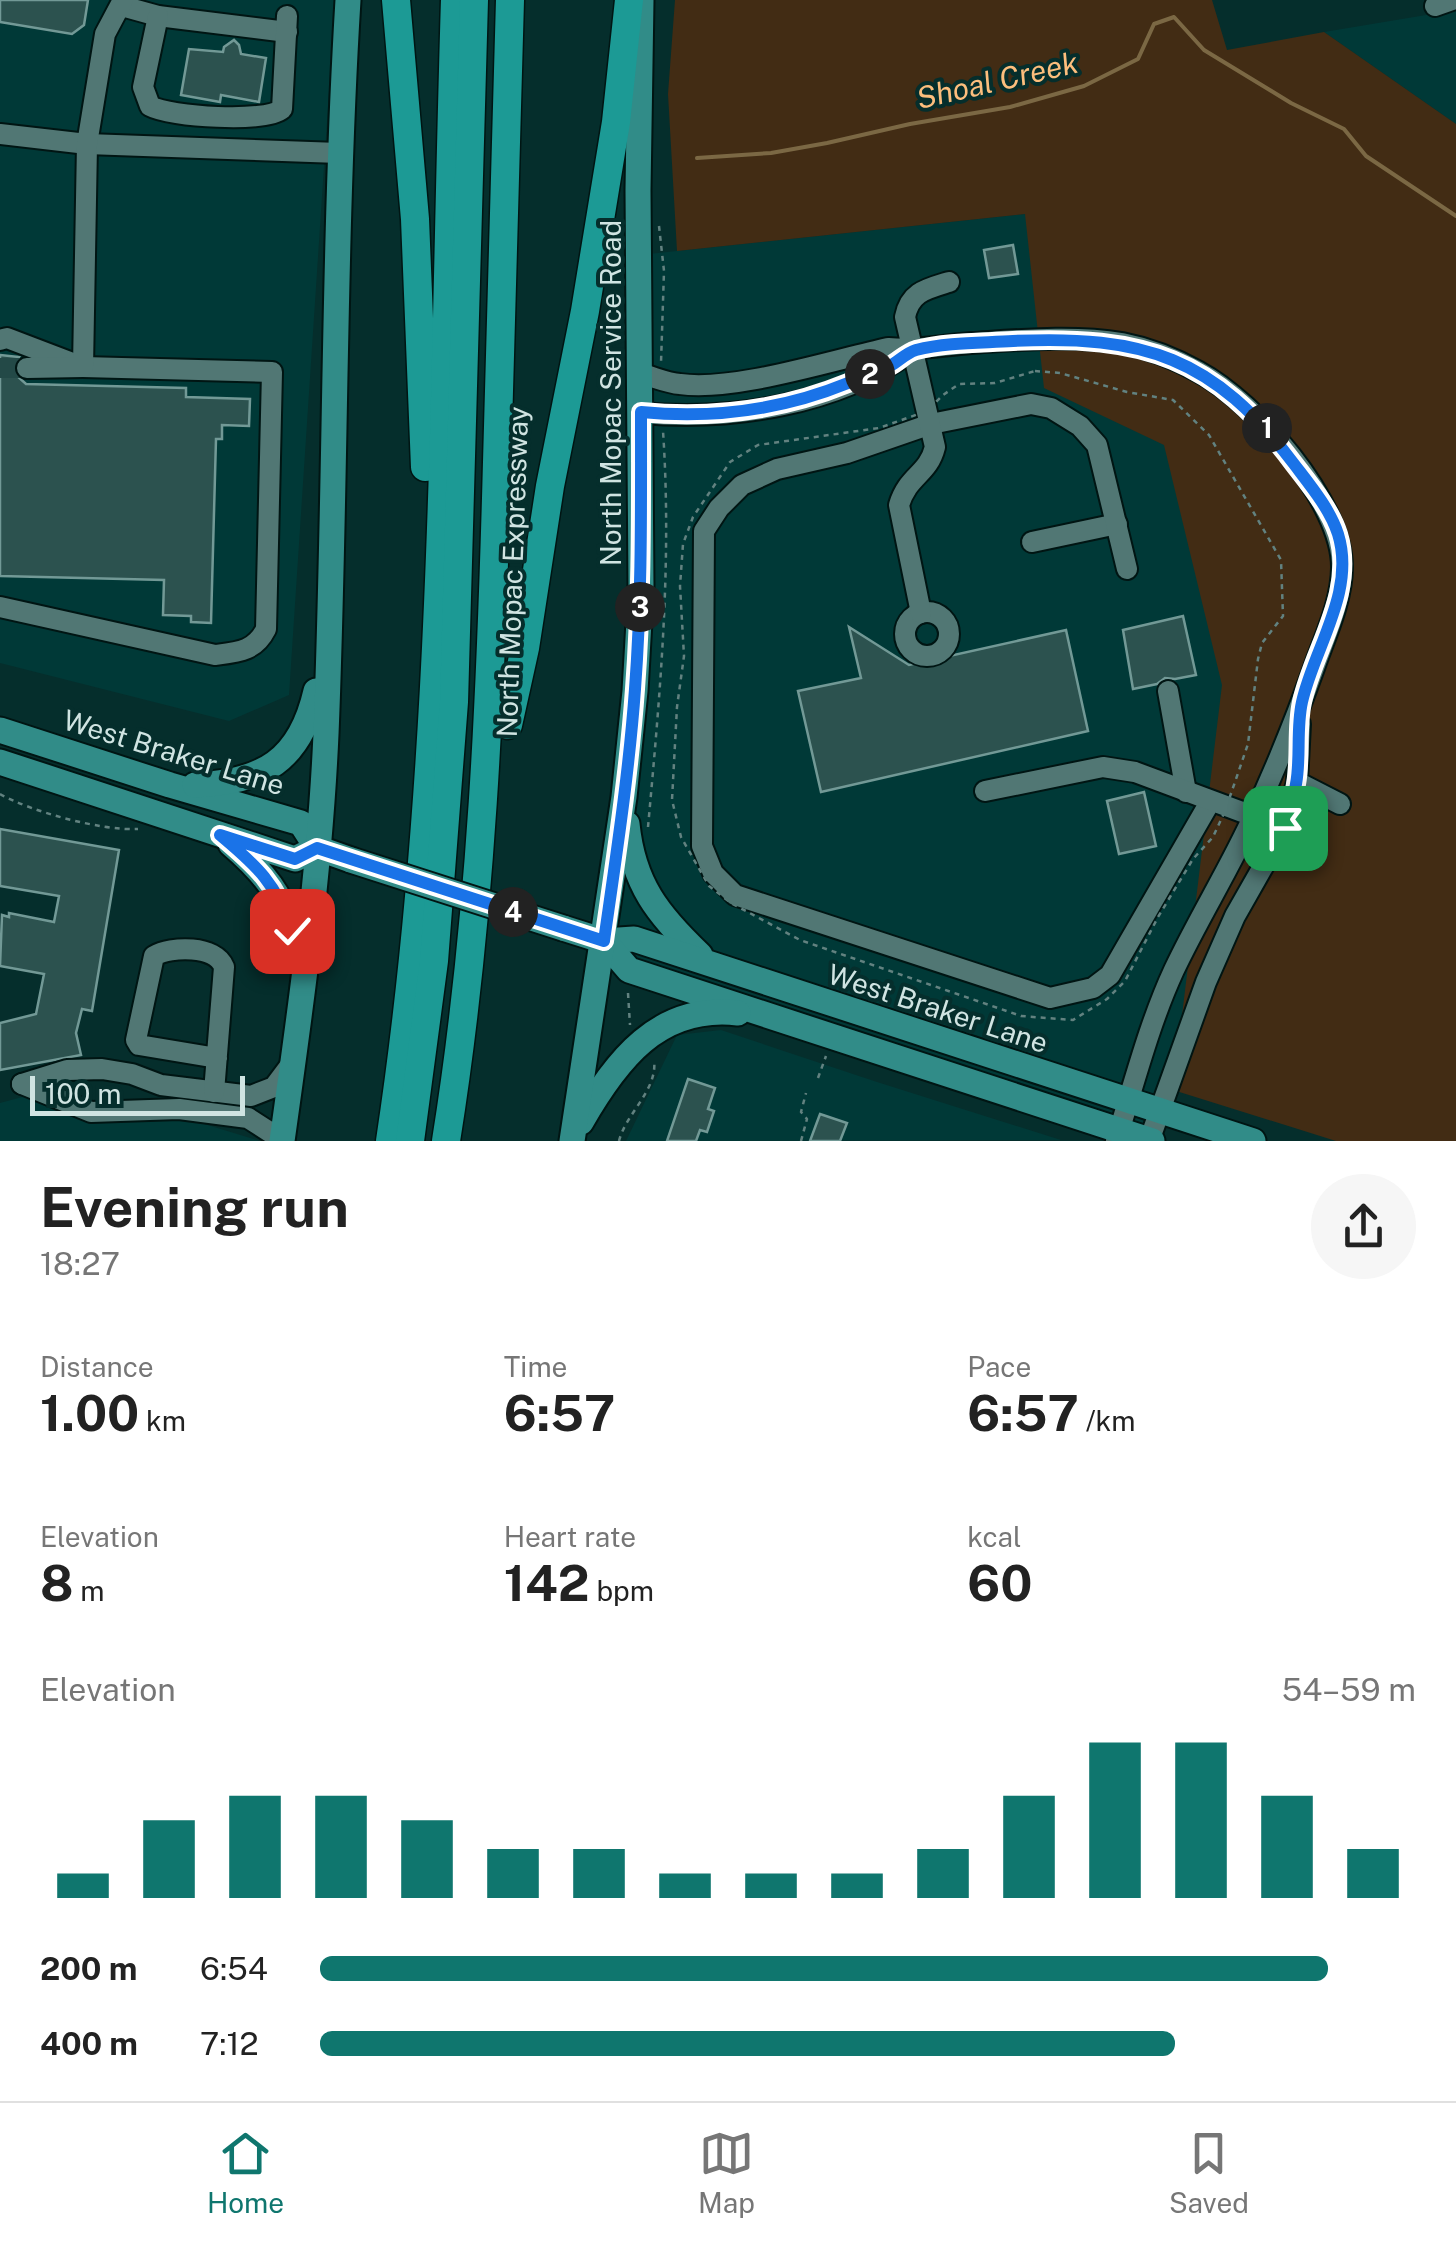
<!DOCTYPE html>
<html lang="en">
<head>
<meta charset="utf-8">
<style>
  body { margin:0; font-family:"Public Sans",sans-serif; background:#f6f6f6; color:#222; height:100vh; display:flex; flex-direction:column; font-size:38px; white-space:nowrap }
  * { box-sizing:border-box; margin:0 }
  p { font-size:32px; color:#767676 }
  .icon { flex:none; width:55px; height:55px; fill:none; stroke:currentColor; stroke-width:2; stroke-linecap:round; stroke-linejoin:round }
  .map { position:relative; height:1141px; overflow:hidden }
  .side { display:flex; flex-direction:column; background:#fff; flex:1 }
  .side>* { flex:none }
  .scale { position:absolute; left:30px; bottom:25px; width:215px; box-sizing:border-box; padding-left:10px; border:5px solid #d0e4e2; border-top:0; font-size:28px; line-height:35px; white-space:nowrap; color:#d0e4e2; -webkit-text-stroke:8px #052e2c; paint-order:stroke }
  .pin { position:absolute; display:grid; place-items:center; width:85px; height:85px; color:#fff; margin:-42px; border-radius:20px; box-shadow:0 5px 15px #0006 }
  .km { position:absolute; width:50px; height:50px; margin:-25px; border-radius:50%; background:#222; color:#fff; font-size:28px; line-height:50px; text-align:center }
  .round { display:grid; place-items:center; flex:none; width:105px; height:105px; border-radius:52px; background:#f6f6f6 }
  .head { display:flex; align-items:center; justify-content:space-between; height:170px; padding:0 40px }
  h1 { font-size:55px; font-weight:700; line-height:75px }
  .stats { display:grid; grid-template-columns:repeat(3,1fr); gap:15px; height:170px; padding:10px 40px }
  .stats div { display:grid; align-content:center }
  .stats b { font-size:50px; font-weight:700 }
  .stats small { font-size:28px; font-weight:400 }
  .stats p { font-size:28px }
  .chart { height:280px; padding:20px 40px }
  .chart p { display:flex; justify-content:space-between }
  .chart svg { width:100%; height:180px; margin-top:10px; stroke:#0f766e; stroke-width:6 }
  ul { padding:0 40px; list-style:none; font-size:32px }
  li { display:grid; grid-template-columns:160px 120px 1fr; align-items:center; height:75px }
  li i { height:25px; border-radius:12px; background:#0f766e }
  .tabs { display:flex; justify-content:space-around; align-items:center; height:140px; border-top:2px solid #e0e0e0; background:#fff; font-size:28px; color:#767676 }
  .tabs a { display:grid; justify-items:center; gap:5px }
  .tabs .selected { color:#0f766e }
  .map>svg:first-child { display:block }
  .built { fill:#003937 }
  .green { fill:#422c14 }
  .lines { fill:none; stroke-linecap:round; stroke-linejoin:round }
  .stream { stroke:#7b6844; stroke-width:4 }
  .building { fill:#2c524f; stroke:#729996; stroke-width:2.5 }
  .minor-tunnel { stroke:#234947; stroke-width:20; stroke-dasharray:20 10; stroke-linecap:butt }
  .minor-casing { stroke:#001513; stroke-width:24 }
  .major-casing { stroke:#001513; stroke-width:29 }
  .highway-casing { stroke:#001513; stroke-width:31 }
  .path { stroke:#628280; stroke-width:2.5; stroke-dasharray:5 5; stroke-linecap:butt }
  .minor { stroke:#517774; stroke-width:20 }
  .major { stroke:#318c88; stroke-width:25 }
  .highway { stroke:#1c9a95; stroke-width:28 }
  .major-bridge-casing { stroke:#001513; stroke-width:29; stroke-linecap:butt }
  .major-bridge { stroke:#318c88; stroke-width:25 }
  .route-casing { stroke:#fff; stroke-width:20 }
  .route { stroke:#1a73e8; stroke-width:12 }
  .labels { text-anchor:middle; dominant-baseline:central; stroke-width:8; stroke-linejoin:round; paint-order:stroke }
  .street-label { font-size:28px; fill:#d0e4e2; stroke:#052e2c }
  .water-label { font-size:30px; font-style:italic; fill:#fcbe7d; stroke:#052e2c }
</style>
</head>
<body>
<div class="map">
<svg width="1456" height="1141" viewBox="0 0 1456 1141">
  <rect width="100%" height="100%" fill="#052e2c"/>
  <g class="built">
    <polygon points="0,0 335,0 289,695 229,721 0,663"/>
    <polygon points="1456,7 1456,124 1324,32 1432,14"/>
    <polygon points="1025,214 1123,343 1456,864 1285,829 1150,1140 629,970 604,941 624,797 639,255"/>
    <polygon points="721,1030 877,1082 1061,1140 626,1141 677,1035"/>
    <polygon points="26,1096 63,1115 103,1121 191,1120 260,1141 0,1141 0,1103"/>
  </g>
  <polygon class="green" points="675,0 1212,0 1227,50 1324,32 1456,124 1456,1141 1336,1141 1173,1090 1222,685 1164,445 1044,388 1025,214 677,251 668,94"/>
  <g class="lines">
    <polyline class="stream" points="697,158 771,153 827,143 910,124 1010,107 1084,86 1138,59 1154,24 1174,17 1204,50 1291,103 1344,129 1366,156 1456,216"/>
  </g>
  <g class="building">
    <polygon points="0,0 88,0 84,25 72,34 0,22"/>
    <polygon points="234,40 239,45 241,54 266,58 259,102 221,95 220,102 181,95 189,49 223,52 224,47"/>
    <polygon points="1013,245 1018,274 989,278 984,250"/>
    <polygon points="0,355 19,357 13,367 15,374 26,384 186,388 186,397 250,399 249,426 222,425 222,439 216,439 211,623 191,622 191,616 163,615 164,580 0,576"/>
    <polygon points="1183,616 1196,675 1175,679 1165,678 1157,684 1133,689 1123,630"/>
    <polygon points="849,627 909,665 1066,630 1088,731 821,792 798,691 861,678"/>
    <polygon points="1144,792 1156,846 1119,854 1107,801"/>
    <polygon points="0,829 119,850 92,1011 82,1009 76,1033 81,1055 0,1070 0,1023 36,1014 44,974 0,966 2,915 9,917 9,913 54,922 59,896 0,886"/>
    <polygon points="688,1079 715,1088 708,1109 714,1111 707,1132 700,1130 696,1141 667,1141"/>
    <polygon points="820,1114 847,1123 840,1141 810,1141"/>
  </g>
  <g class="lines">
    <polyline class="minor-tunnel" points="0,368 27,368"/>
    <g class="minor-casing">
      <g id="minor">
        <polyline points="122,6 158,16 287,32"/>
        <polyline points="1435,6 1452,0"/>
        <path d="M158 16 143 87 150 106C170 117 266 123 282 109L287 16"/>
        <polyline points="0,134 87,144 339,153"/>
        <path d="M0 340 7 338 83 367 272 372 266 629C255 651 239 652 215 655L0 607"/>
        <polyline points="27,368 83,367 87,144 105,34 123,0"/>
        <path d="M642 374C654 377 667 383 680 384 733 392 833 360 888 348 917 351 943 345 971 343 1020 340 1073 335 1122 343 1148 348 1176 359 1199 372 1255 402 1342 502 1342 567 1342 601 1325 636 1314 668 1296 718 1276 768 1254 815 1230 868 1199 917 1174 970 1149 1024 1134 1084 1116 1141"/>
        <path d="M641 413C732 421 836 405 912 351"/>
        <polyline points="1032,542 1117,524"/>
        <polyline points="1127,569 1097,445 1080,426 1051,408 1031,404 931,424 847,453 777,469 742,485 719,508 704,531 702,846 713,873 735,895 1050,998 1093,988 1110,975 1210,802"/>
        <circle cx="927" cy="634" r="22"/>
        <path d="M921 613 899 505C908 475 928 475 935 447L905 317C910 292 926 289 949 282"/>
        <polyline points="1168,691 1186,792"/>
        <polyline points="1297,782 1340,804"/>
        <polyline points="985,791 1103,767 1135,772 1285,828"/>
        <polyline points="22,1084 67,1070 102,1069 132,1074 161,1085 251,1096 274,1087 292,1063"/>
        <polyline points="22,1084 91,1112 179,1109 248,1118 282,1140"/>
        <path d="M214 1092 224 967C216 945 171 946 154 956L136 1040 139 1045 217 1058"/>
        <polyline points="1149,1141 1206,982 1235,916 1285,828 1297,782 1300,724"/>
      </g>
    </g>
    <g class="major-casing">
      <g id="major">
        <polyline points="0,730 170,785 301,823 317,848 351,860"/>
        <polyline points="0,762 295,859 317,848"/>
        <path d="M195 785C263 782 300 761 316 691"/>
        <path d="M627 824C633 884 658 915 700 955"/>
        <path d="M231 844C273 880 287 903 297 957"/>
        <polyline points="563,928 604,941 634,939 1253,1141"/>
        <polyline points="604,941 629,970 1152,1141"/>
        <path d="M581 1122C616 1061 658 1004 738 1013"/>
        <path d="M282 1141C301 1006 320 870 326 734 336 490 333 245 348 0"/>
        <polyline points="572,1141 624,797 635,691 641,587 638,190 641,0"/>
      </g>
    </g>
    <g class="highway-casing">
      <g id="highway">
        <polyline points="396,0 415,219 425,467"/>
        <polyline points="508,725 525,648 550,486 585,311 616,122 629,0"/>
        <path d="M390 1141C447 764 443 380 455 0"/>
        <polyline points="410,1141 434,961 454,702 474,0"/>
        <path d="M446 1141C482 916 491 690 497 462 502 308 506 154 510 0"/>
      </g>
    </g>
    <g class="path">
      <polyline points="659,226 664,271 661,363"/>
      <polygon points="1035,371 1060,373 1127,392 1173,400 1209,435 1281,560 1283,616 1262,643 1258,659 1248,744 1225,811 1213,837 1193,859 1158,917 1125,981 1107,999 1073,1020 1021,1016 800,940 731,903 709,886 681,837 672,800 677,707 684,656 680,586 683,544 693,517 730,462 758,445 879,428 927,411 943,395 959,384 995,383"/>
      <path d="M0 794C32 812 102 831 138 829"/>
      <path d="M648 827C660 695 672 564 663 431"/>
      <polyline points="628,993 630,1025"/>
      <polyline points="818,1078 826,1056"/>
      <path d="M619 1141C626 1113 658 1090 654 1060"/>
      <polyline points="801,1141 807,1119 801,1112 806,1093"/>
    </g>
    <use href="#minor" class="minor"/>
    <use href="#major" class="major"/>
    <use href="#highway" class="highway"/>
    <g class="major-bridge-casing">
      <polyline id="major-bridge" points="351,860 563,928"/>
    </g>
    <use href="#major-bridge" class="major-bridge"/>
  </g>
  <g class="lines">
    <g class="route-casing">
      <path id="route" d="M292 931C278 885 256 865 220 835L295 859 317 848 604 941C616 857 629 773 635 689 642 597 641 505 641 412 712 419 782 410 848 383 862 378 877 373 890 366 899 361 906 353 916 350 947 342 982 343 1013 341 1144 335 1214 357 1294 464 1310 485 1330 509 1338 534 1356 592 1314 648 1302 702 1296 729 1301 758 1296 784 1294 799 1289 814 1285 828"/>
    </g>
    <use href="#route" class="route"/>
  </g>
  <g class="labels">
    <g class="street-label">
      <text transform="translate(610 393) rotate(-90)">North Mopac Service Road</text>
      <text transform="translate(512 572) rotate(-88)">North Mopac Expressway</text>
      <text transform="translate(174 752) rotate(17)">West Braker Lane</text>
      <text transform="translate(938 1008) rotate(18)">West Braker Lane</text>
    </g>
    <g class="water-label">
      <text transform="translate(997 80) rotate(-13)">Shoal Creek</text>
    </g>
  </g>
</svg>
<div class="scale">100 m</div>
<div class="pin" style="left:1285px;top:828px;background:#1e9e55"><svg class="icon" aria-label="arrive" viewBox="0 0 24 24"><path d="M6 21V4h12l-3 4 3 4H6"/></svg></div>
<div class="pin" style="left:292px;top:931px;background:#d93025"><svg class="icon" aria-label="check" viewBox="0 0 24 24"><path d="M5 12l5 5 9-10"/></svg></div>
<b class="km" style="left:1267px;top:428px">1</b>
<b class="km" style="left:870px;top:374px">2</b>
<b class="km" style="left:640px;top:607px">3</b>
<b class="km" style="left:513px;top:912px">4</b>
</div>
<section class="side">
<div class="head"><div><h1>Evening run</h1><p>18:27</p></div><a class="round"><svg class="icon" aria-label="share" viewBox="0 0 24 24"><path d="M12 15V3M7 8l5-5 5 5M5 13v7h14v-7"/></svg></a></div>
<div class="stats">
<div><p>Distance</p><b>1.00<small> km</small></b></div>
<div><p>Time</p><b>6:57</b></div>
<div><p>Pace</p><b>6:57<small> /km</small></b></div>
</div>
<div class="stats">
<div><p>Elevation</p><b>8<small> m</small></b></div>
<div><p>Heart rate</p><b>142<small> bpm</small></b></div>
<div><p>kcal</p><b>60</b></div>
</div>
<div class="chart"><p><span>Elevation</span>54–59 m</p>
<svg viewBox="0 0 160 44" preserveAspectRatio="none"><path d="M5 44V38M15 44V25M25 44V19M35 44V19M45 44V25M55 44V32M65 44V32M75 44V38M85 44V38M95 44V38M105 44V32M115 44V19M125 44V6M135 44V6M145 44V19M155 44V32"/></svg>
</div>
<ul>
<li><b>200 m</b>6:54<i style="width:92%"></i></li>
<li><b>400 m</b>7:12<i style="width:78%"></i></li>
</ul>
</section>
<nav class="tabs">
<a class="selected"><svg class="icon" aria-label="home" viewBox="0 0 24 24"><path d="M3 11l9-7 9 7M6 9v11h12V9"/></svg>Home</a>
<a><svg class="icon" aria-label="map" viewBox="0 0 24 24"><path d="M3 6l6-2 6 2 6-2v14l-6 2-6-2-6 2zM9 4v14M15 6v14"/></svg>Map</a>
<a><svg class="icon" aria-label="saved" viewBox="0 0 24 24"><path d="M7 4h10v16l-5-4-5 4z"/></svg>Saved</a>
</nav>
</body>
</html>
